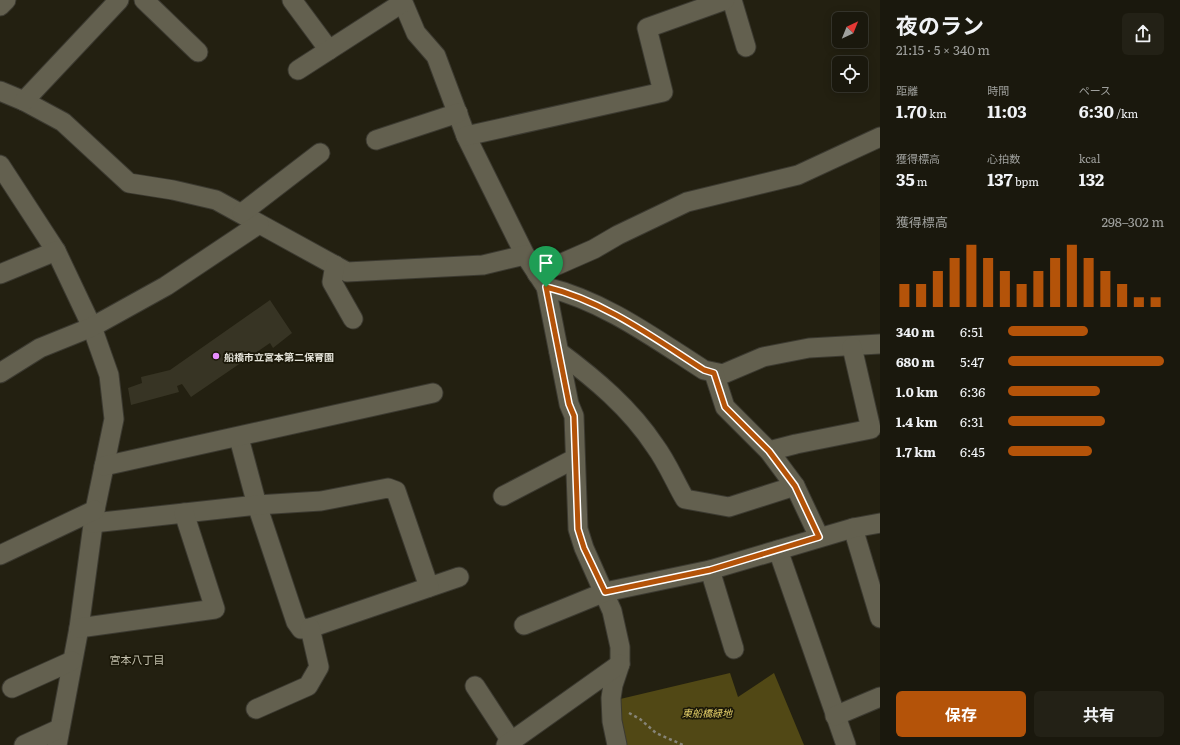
<!DOCTYPE html>
<html lang="ja">
<head>
<meta charset="utf-8">
<style>
  body { margin:0; font-family:Literata,"Noto Sans JP",serif; background:#232116; color:#f1f3f6; height:100vh; display:flex; flex-direction:column; font-size:15px; white-space:nowrap }
  * { box-sizing:border-box; margin:0 }
  p { font-size:13px; color:#9fa09d }
  .icon { flex:none; width:22px; height:22px; fill:none; stroke:currentColor; stroke-width:2; stroke-linecap:round; stroke-linejoin:round }
  .map { position:relative; flex:1; overflow:hidden }
  .details { display:flex; flex-direction:column; background:#1a180d; width:300px }
  .details>* { flex:none }
  .needle { width:26px; rotate:43deg }
  .controls { position:absolute; left:832px; top:12px; display:grid; gap:8px }
  .controls a { display:grid; place-items:center; width:36px; height:36px; border-radius:6px; background:#1a180d; box-shadow:0 2px 10px #0003,0 0 0 1px #38372e; font-size:20px }
  .pin { position:absolute; display:grid; place-items:center; width:34px; height:34px; color:#fff; margin:-41px -17px; border-radius:50% 50% 50% 0; rotate:-45deg; box-shadow:0 0 4px #0007 }
  .pin .icon { rotate:45deg }
  .round { display:grid; place-items:center; flex:none; width:42px; height:42px; border-radius:6px; background:#232116 }
  .overview { display:flex; align-items:center; justify-content:space-between; height:68px; padding:0 16px }
  h1 { font-size:22px; font-weight:700; line-height:30px }
  .figures { display:grid; grid-template-columns:repeat(3,1fr); gap:6px; height:68px; padding:4px 16px }
  .figures div { display:grid; align-content:center }
  .figures b { font-size:17px; font-weight:700 }
  .figures small { font-size:11px; font-weight:400 }
  .figures p { font-size:11px }
  .chart { height:112px; padding:8px 16px }
  .chart p { display:flex; justify-content:space-between }
  .chart svg { width:100%; height:72px; margin-top:4px; stroke:#b45309; stroke-width:6 }
  .action { display:flex; gap:8px; margin-top:auto; padding:8px 16px }
  .action a { flex:1; height:46px; border-radius:6px; background:#b45309; color:#fff; font-size:16px; font-weight:700; line-height:46px; text-align:center }
  .action a+a { background:#232116; color:#f1f3f6 }
  ul { padding:0 16px; list-style:none; font-size:13px }
  li { display:grid; grid-template-columns:64px 48px 1fr; align-items:center; height:30px }
  li i { height:10px; border-radius:5px; background:#b45309 }
  main { display:flex; flex:1; min-height:0 }
  .map>svg:first-child { display:block }
  .green { fill:#514815 }
  .building { fill:#373424 }
  .lines { fill:none; stroke-linecap:round; stroke-linejoin:round }
  .minor-casing { stroke:#3c3a31; stroke-width:21 }
  .path { stroke:#868478; stroke-width:2.5; stroke-dasharray:3 3; stroke-linecap:butt }
  .minor { stroke:#63604f; stroke-width:19 }
  .route-casing { stroke:#fff; stroke-width:8 }
  .route { stroke:#b45309; stroke-width:5 }
  .poi-dot { fill:#e88eff; stroke:#1a1708; stroke-width:1.5 }
  .labels { text-anchor:middle; dominant-baseline:central; stroke-width:3.5; stroke-linejoin:round; paint-order:stroke }
  .poi-label { font-size:10px; font-weight:bold; fill:#e4e3d9; stroke:#1a1708; text-anchor:start }
  .park-label { font-size:10px; font-style:italic; fill:#e5d069; stroke:#1a1708 }
  .neighbourhood-label { font-size:11px; fill:#c4c1ae; stroke:#1a1708 }
</style>
</head>
<body>
<main>
<div class="map">
<svg width="880" height="745" viewBox="0 0 880 745">
  <rect width="100%" height="100%" fill="#232011"/>
  <polygon class="green" points="730,673 738,697 774,673 804,745 622,745 616,700"/>
  <polygon class="building" points="270,300 292,333 273,348 270,343 191,397 182,384 177,386 179,392 131,405 128,388 142,383 141,377 170,370"/>
  <g class="lines">
    <g class="minor-casing">
      <g id="minor">
        <polyline points="144,0 198,52"/>
        <polyline points="292,0 329,50"/>
        <polyline points="402,0 416,33 436,56 466,136 525,255 546,287 569,404 574,416 578,529 584,548 612,611 620,647 620,664 613,685 611,698 612,721 617,745"/>
        <polyline points="732,0 746,47"/>
        <polyline points="0,6 6,0"/>
        <polyline points="298,70 402,3"/>
        <polyline points="0,91 24,101 63,122 129,183 173,190 216,200 347,272 483,265 525,255"/>
        <polyline points="24,101 119,0"/>
        <polyline points="466,136 663,92 647,28 725,0"/>
        <polyline points="376,140 458,113"/>
        <polyline points="0,165 56,251 92,327 109,375 114,419 95,510 79,628 57,745"/>
        <polyline points="242,213 320,153"/>
        <polyline points="335,265 332,282 353,319"/>
        <polyline points="0,274 56,251"/>
        <polyline points="537,274 594,249 618,235 687,202 798,175 880,137"/>
        <path d="M546 287C604 301 654 338 704 370L723 374 763 357 809 348 880 344"/>
        <path d="M559 352C595 379 630 408 655 446 667 462 675 482 685 499L729 507 795 486"/>
        <polyline points="0,373 40,348 92,327 166,286 259,224"/>
        <polyline points="714,373 725,407 769,451 795,486 819,537"/>
        <polyline points="239,438 257,505 296,622 301,629 310,628 459,577"/>
        <polyline points="769,451 796,444 871,429 852,347"/>
        <polyline points="104,466 433,393"/>
        <polyline points="503,496 574,459"/>
        <polyline points="93,523 257,505 321,501 388,488 396,491 429,587"/>
        <polyline points="853,528 880,618"/>
        <polyline points="778,550 846,745"/>
        <polyline points="0,555 95,510"/>
        <polyline points="710,570 734,649"/>
        <polyline points="524,625 605,592 710,570 853,528 880,523"/>
        <polyline points="79,628 215,609 184,513"/>
        <polyline points="475,686 511,741"/>
        <polyline points="12,688 72,661"/>
        <polyline points="256,709 308,686 319,667 310,628"/>
        <polyline points="835,716 880,697"/>
        <polyline points="24,745 59,729"/>
        <polyline points="506,745 620,664"/>
      </g>
    </g>
    <polyline class="path" points="629,713 640,719 656,733 683,745"/>
    <use href="#minor" class="minor"/>
  </g>
  <g class="lines">
    <g class="route-casing">
      <path id="route" d="M546 287C604 301 654 338 704 370L714 373 725 407 769 451 795 486 819 537 710 570 605 592 584 548 578 529 574 416 569 404Z"/>
    </g>
    <use href="#route" class="route"/>
  </g>
  <circle class="poi-dot" cx="216" cy="356" r="4"/>
  <g class="labels">
    <g class="poi-label">
      <text x="224" y="356">船橋市立宮本第二保育園</text>
    </g>
    <g class="park-label">
      <text x="707" y="712">東船橋緑地</text>
    </g>
    <g class="neighbourhood-label">
      <text x="137" y="659">宮本八丁目</text>
    </g>
  </g>
</svg>
<div class="controls">
<a><svg class="needle" viewBox="-14 -14 28 28"><path d="M0-13l5 13h-10z" fill="#e53935"/><path d="M0 13l5-13h-10z" fill="#9fa09d"/></svg></a>
<a><svg class="icon" aria-label="locate" viewBox="0 0 24 24"><circle cx="12" cy="12" r="6"/><path d="M12 2v4M12 18v4M2 12h4M18 12h4"/></svg></a>
</div>
<div class="pin" style="left:546px;top:287px;background:#1e9e55"><svg class="icon" aria-label="arrive" viewBox="0 0 24 24"><path d="M6 21V4h12l-3 4 3 4H6"/></svg></div>
</div>
<section class="details">
<div class="overview"><div><h1>夜のラン</h1><p>21:15 · 5 × 340 m</p></div><a class="round"><svg class="icon" aria-label="share" viewBox="0 0 24 24"><path d="M12 15V3M7 8l5-5 5 5M5 13v7h14v-7"/></svg></a></div>
<div class="figures">
<div><p>距離</p><b>1.70<small> km</small></b></div>
<div><p>時間</p><b>11:03</b></div>
<div><p>ペース</p><b>6:30<small> /km</small></b></div>
</div>
<div class="figures">
<div><p>獲得標高</p><b>35<small> m</small></b></div>
<div><p>心拍数</p><b>137<small> bpm</small></b></div>
<div><p>kcal</p><b>132</b></div>
</div>
<div class="chart"><p><span>獲得標高</span>298–302 m</p>
<svg viewBox="0 0 160 44" preserveAspectRatio="none"><path d="M5 44V30M15 44V30M25 44V22M35 44V14M45 44V6M55 44V14M65 44V22M75 44V30M85 44V22M95 44V14M105 44V6M115 44V14M125 44V22M135 44V30M145 44V38M155 44V38"/></svg>
</div>
<ul>
<li><b>340 m</b>6:51<i style="width:51%"></i></li>
<li><b>680 m</b>5:47<i style="width:100%"></i></li>
<li><b>1.0 km</b>6:36<i style="width:59%"></i></li>
<li><b>1.4 km</b>6:31<i style="width:62%"></i></li>
<li><b>1.7 km</b>6:45<i style="width:54%"></i></li>
</ul>
<div class="action"><a>保存</a><a>共有</a></div>
</section>
</main>
</body>
</html>
